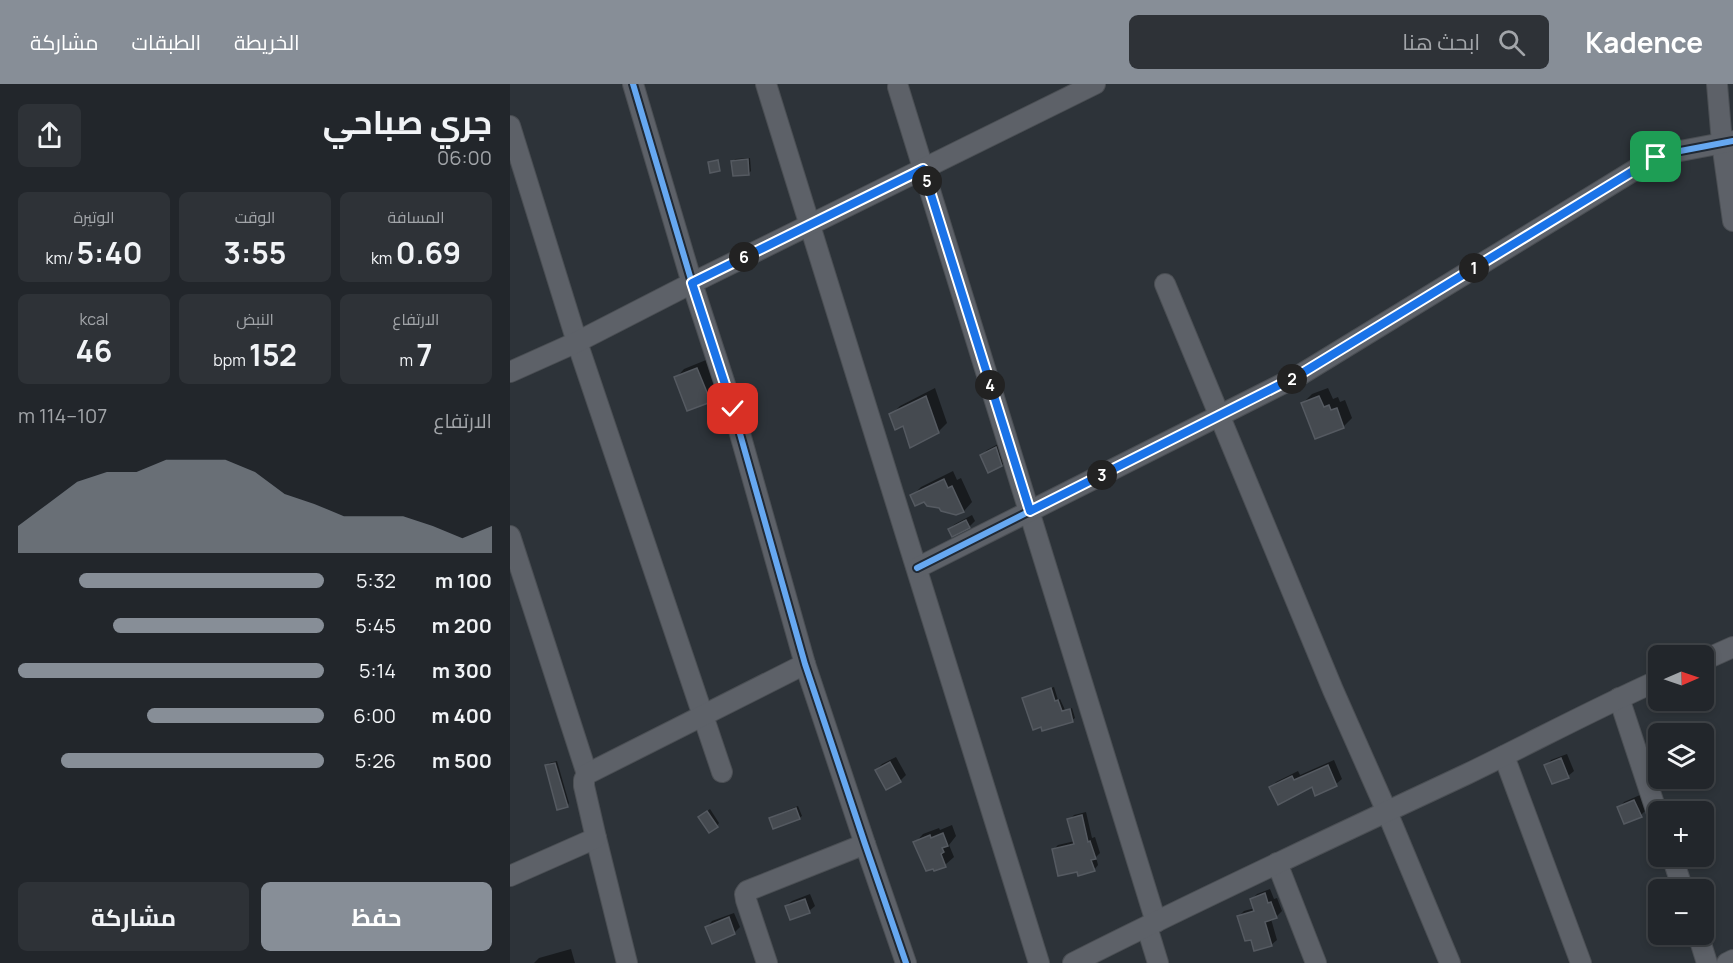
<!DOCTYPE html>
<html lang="ar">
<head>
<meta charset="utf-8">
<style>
  body { margin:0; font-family:Manrope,Cairo,sans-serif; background:#2e3237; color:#f1f3f6; direction:rtl; height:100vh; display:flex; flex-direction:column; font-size:22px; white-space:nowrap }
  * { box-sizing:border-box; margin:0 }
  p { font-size:20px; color:#a2a5a9 }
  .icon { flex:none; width:33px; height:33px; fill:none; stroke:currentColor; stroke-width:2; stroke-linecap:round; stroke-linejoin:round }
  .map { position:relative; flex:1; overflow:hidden; direction:ltr }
  .side { display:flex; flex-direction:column; background:#22262b; width:510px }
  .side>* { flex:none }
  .needle { width:39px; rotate:88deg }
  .buttons { position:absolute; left:1138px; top:561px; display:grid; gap:12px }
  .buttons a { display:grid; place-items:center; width:66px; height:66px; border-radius:9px; background:#22262b; box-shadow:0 3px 9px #0003,0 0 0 2px #3f4347; font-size:30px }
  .pin { position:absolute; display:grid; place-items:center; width:51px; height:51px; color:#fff; margin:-26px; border-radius:12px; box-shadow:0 3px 9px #0006 }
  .km { position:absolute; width:30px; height:30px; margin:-15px; border-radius:50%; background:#222; color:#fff; font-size:16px; line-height:30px; text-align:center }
  .round { display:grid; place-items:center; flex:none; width:63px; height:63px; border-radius:9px; background:#2e3237 }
  .overview { display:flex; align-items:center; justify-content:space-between; height:102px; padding:0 18px }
  h1 { font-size:33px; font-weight:700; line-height:45px }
  .stats { display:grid; grid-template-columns:repeat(3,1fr); gap:9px; height:102px; padding:6px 18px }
  .stats div { display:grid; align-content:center; border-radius:9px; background:#2e3237; text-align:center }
  .stats b { font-size:30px; font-weight:700 }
  .stats small { font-size:16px; font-weight:400 }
  .stats p { font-size:16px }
  .chart { height:168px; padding:12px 18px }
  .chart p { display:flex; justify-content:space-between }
  .chart svg { width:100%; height:108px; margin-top:6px; fill:#878e97; opacity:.7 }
  .cta { display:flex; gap:12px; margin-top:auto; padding:12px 18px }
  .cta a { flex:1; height:69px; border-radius:9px; background:#878e97; color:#fff; font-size:24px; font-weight:700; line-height:69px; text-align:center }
  .cta a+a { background:#2e3237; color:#f1f3f6 }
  ul { padding:0 18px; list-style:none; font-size:20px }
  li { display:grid; grid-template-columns:96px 72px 1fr; align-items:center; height:45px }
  li i { height:15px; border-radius:8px; background:#878e97 }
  header { display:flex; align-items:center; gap:36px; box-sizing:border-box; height:84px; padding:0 30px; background:#878e97; color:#fff }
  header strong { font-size:28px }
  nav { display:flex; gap:33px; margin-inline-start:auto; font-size:21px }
  .search { width:420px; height:54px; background:#2e3237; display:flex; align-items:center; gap:15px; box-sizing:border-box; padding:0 21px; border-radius:9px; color:#a2a5a9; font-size:22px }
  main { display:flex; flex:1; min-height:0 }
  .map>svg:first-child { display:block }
  .shadow { fill:#0007 }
  .building { fill:#454a50; stroke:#555a61; stroke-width:1.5 }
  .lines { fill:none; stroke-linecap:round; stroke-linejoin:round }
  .minor-casing { stroke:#4b4f54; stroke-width:22 }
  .minor { stroke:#5d6168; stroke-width:20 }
  .cycleway-casing { stroke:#202934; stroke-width:10 }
  .cycleway { stroke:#66a8f1; stroke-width:6 }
  .route-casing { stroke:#fff; stroke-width:12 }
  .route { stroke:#1a73e8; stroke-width:8 }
</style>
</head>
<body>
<header>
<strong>Kadence</strong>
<div class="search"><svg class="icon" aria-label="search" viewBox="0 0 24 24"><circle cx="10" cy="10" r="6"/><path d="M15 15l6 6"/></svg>ابحث هنا</div>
<nav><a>الخريطة</a><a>الطبقات</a><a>مشاركة</a></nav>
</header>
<main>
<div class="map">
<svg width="1223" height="879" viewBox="0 0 1223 879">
  <rect width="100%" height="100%" fill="#2d3339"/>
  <g class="shadow">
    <polygon points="240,74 241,87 238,90 223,78 225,75"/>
    <polygon points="196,276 209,308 200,316 166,294 174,285"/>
    <polygon points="425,304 437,339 428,348 394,340 381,331 390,322"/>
    <polygon points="818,304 823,315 828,313 830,318 835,316 842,334 833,343 793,319 802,310"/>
    <polygon points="492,358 497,375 492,381 479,387 471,372 477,366"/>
    <polygon points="443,387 447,396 451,394 462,418 454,427 446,429 402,412 411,403"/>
    <polygon points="462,431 465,437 459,443 439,445 445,440"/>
    <polygon points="544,603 548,616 550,615 555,626 562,624 565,634 562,636 514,614 517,612"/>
    <polygon points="1057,670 1064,687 1058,692 1036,682 1041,676"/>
    <polygon points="386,673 396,691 390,697 377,704 366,686 372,680"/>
    <polygon points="824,676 832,695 826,700 761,704 766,698 788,687 790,691"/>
    <polygon points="47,677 59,719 57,722 37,682 39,679"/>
    <polygon points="1130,711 1136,726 1131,731 1109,724 1114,718"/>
    <polygon points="288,722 292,732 289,734 260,734 263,732"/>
    <polygon points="200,725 209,739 207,742 192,731"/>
    <polygon points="576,728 582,754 585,753 590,769 586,773 588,781 584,786 568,786 543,766 548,761 565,757 559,736 564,731"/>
    <polygon points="442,741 446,752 439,761 444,773 435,781 405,759 413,750 429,744 430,746"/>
    <polygon points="760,805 764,815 767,814 772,827 766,833 761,835 767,856 761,861 742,854 729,832 734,827 745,824 742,815 747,810"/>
    <polygon points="300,810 305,822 299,827 276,822 282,817"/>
    <polygon points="224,829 230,843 224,849 197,843 202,837"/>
    <polygon points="61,865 65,879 24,879 29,874"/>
  </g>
  <g class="building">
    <polygon points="238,75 239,91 223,92 221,77"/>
    <polygon points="208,76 210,87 200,89 198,78"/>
    <polygon points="187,284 201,318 177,327 164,293"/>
    <polygon points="416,312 429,349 400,364 393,342 385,346 379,330"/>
    <polygon points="809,312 814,323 819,321 821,326 827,324 834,344 805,355 791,319"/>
    <polygon points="486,363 492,382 478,389 470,371"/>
    <polygon points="434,395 438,404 442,402 454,428 446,431 431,427 429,424 417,422 414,418 405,422 400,411"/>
    <polygon points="456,436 460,444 442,453 438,445"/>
    <polygon points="541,604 545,617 548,616 552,627 560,625 563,638 532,647 531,643 523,646 512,614"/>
    <polygon points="1051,674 1059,694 1042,700 1034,681"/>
    <polygon points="380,678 391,698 376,706 365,686"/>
    <polygon points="45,679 58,723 47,726 35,681"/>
    <polygon points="818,681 827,702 805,712 802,703 768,721 759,703 782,692 784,696"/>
    <polygon points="1124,716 1132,733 1114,740 1107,723"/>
    <polygon points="286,724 290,735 263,745 259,734"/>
    <polygon points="197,727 208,743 199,749 188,733"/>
    <polygon points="572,731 578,758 580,757 586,775 581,776 585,787 568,792 567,788 548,792 542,765 564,760 557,735"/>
    <polygon points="433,749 438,762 432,764 434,768 431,770 436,783 424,787 423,785 416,787 403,758 420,751 421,754"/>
    <polygon points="755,809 758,819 761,818 767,834 755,838 762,862 744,867 741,856 735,857 727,832 744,827 740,815"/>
    <polygon points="295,815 300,829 280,836 275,822"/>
    <polygon points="219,833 225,850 202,860 195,843"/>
  </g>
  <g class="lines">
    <g class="minor-casing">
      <g id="minor">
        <polyline points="123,0 182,199 223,325 295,580 355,760 396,879"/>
        <polyline points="256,0 529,879"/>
        <polyline points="1207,0 1212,59 1223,137"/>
        <polyline points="388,3 646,838"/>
        <polyline points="0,42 67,258 212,688"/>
        <polyline points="655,200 823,606 877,728 940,879"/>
        <polyline points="0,288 67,258 182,199 585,0"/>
        <polyline points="0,452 77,690"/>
        <polyline points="407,484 790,291 1146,73 1165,68 1223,57"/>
        <polyline points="1194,576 1223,563"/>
        <polyline points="1109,614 1149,735"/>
        <polyline points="994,672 1071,879"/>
        <polyline points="86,754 117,879"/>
        <polyline points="1162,772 1173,806"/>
        <polyline points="767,779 806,879"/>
        <polyline points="0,792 86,754 74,702 74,696 77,690 295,580"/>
        <polyline points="637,843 648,879"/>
        <polyline points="1188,850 1197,879"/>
        <polyline points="257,879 236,816 235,810 237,807 355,760"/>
        <path d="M563 879C693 813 825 752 957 690 1021 659 1084 625 1149 596"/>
        <polyline points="1217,879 1223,876"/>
      </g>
    </g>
    <use href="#minor" class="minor"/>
    <g class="cycleway-casing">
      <g id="cycleway">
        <polyline points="123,0 182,199 223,325 295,580 355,760 396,879"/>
        <polyline points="407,484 790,291 1146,73 1165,68 1223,57"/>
      </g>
    </g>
    <use href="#cycleway" class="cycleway"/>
  </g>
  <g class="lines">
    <g class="route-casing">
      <polyline id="route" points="223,325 182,199 413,85 520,427 789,291 1146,73"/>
    </g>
    <use href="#route" class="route"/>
  </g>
</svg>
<div class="buttons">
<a><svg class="needle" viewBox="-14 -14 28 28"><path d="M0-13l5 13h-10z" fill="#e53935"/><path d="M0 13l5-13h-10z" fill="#a2a5a9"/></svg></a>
<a><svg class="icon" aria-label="layers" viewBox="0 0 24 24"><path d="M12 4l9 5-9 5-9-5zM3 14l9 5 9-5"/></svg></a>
<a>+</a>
<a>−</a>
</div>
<div class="pin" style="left:1146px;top:73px;background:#1e9e55"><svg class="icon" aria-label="arrive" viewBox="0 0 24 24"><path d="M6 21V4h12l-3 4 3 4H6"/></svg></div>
<div class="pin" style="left:223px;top:325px;background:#d93025"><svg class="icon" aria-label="check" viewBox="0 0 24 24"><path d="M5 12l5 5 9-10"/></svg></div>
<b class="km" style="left:964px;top:184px">1</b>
<b class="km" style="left:782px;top:295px">2</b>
<b class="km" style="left:592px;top:391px">3</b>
<b class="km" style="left:480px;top:301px">4</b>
<b class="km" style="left:417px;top:97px">5</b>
<b class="km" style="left:234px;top:173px">6</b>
</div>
<section class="side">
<div class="overview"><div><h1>جري صباحي</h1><p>06:00</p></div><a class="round"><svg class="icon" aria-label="share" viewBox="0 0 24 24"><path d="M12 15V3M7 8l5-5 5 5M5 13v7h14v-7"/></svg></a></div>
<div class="stats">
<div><p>المسافة</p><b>0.69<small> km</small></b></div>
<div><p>الوقت</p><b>3:55</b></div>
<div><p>الوتيرة</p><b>5:40<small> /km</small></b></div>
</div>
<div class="stats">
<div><p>الارتفاع</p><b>7<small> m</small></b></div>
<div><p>النبض</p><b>152<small> bpm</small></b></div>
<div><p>kcal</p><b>46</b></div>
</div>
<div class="chart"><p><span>الارتفاع</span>107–114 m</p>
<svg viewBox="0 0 160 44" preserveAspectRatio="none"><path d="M0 44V33L10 24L20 15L30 11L40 11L50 6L60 6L70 6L80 11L90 20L100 24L110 29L120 29L130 29L140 33L150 38L160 33V44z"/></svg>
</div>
<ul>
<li><b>100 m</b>5:32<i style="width:80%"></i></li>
<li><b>200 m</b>5:45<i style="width:69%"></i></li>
<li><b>300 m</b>5:14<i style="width:100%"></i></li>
<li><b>400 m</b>6:00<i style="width:58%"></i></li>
<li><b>500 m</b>5:26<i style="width:86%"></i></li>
</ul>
<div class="cta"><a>حفظ</a><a>مشاركة</a></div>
</section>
</main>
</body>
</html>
